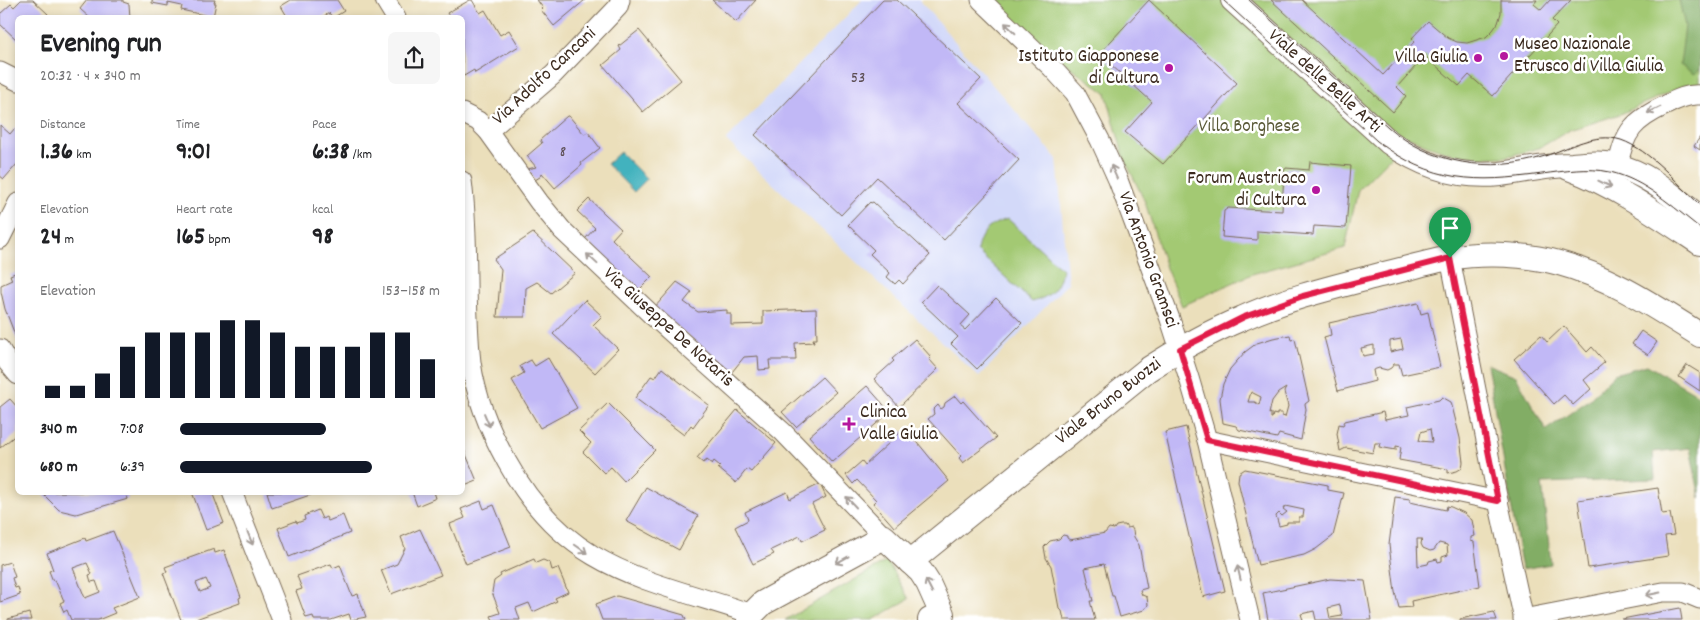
<!DOCTYPE html>
<html lang="en">
<head>
<meta charset="utf-8">
<style>
  body { margin:0; font-family:Dekko,sans-serif; background:#f6f6f6; color:#202124; height:100vh; display:flex; flex-direction:column; font-size:19px; white-space:nowrap }
  * { box-sizing:border-box; margin:0 }
  p { font-size:16px; color:#757577 }
  .icon { flex:none; width:28px; height:28px; fill:none; stroke:currentColor; stroke-width:2; stroke-linecap:round; stroke-linejoin:round }
  .map { position:relative; flex:1; overflow:hidden }
  .drawer { position:absolute; left:15px; top:15px; width:450px; height:480px; display:flex; flex-direction:column; background:#fff; border-radius:8px; box-shadow:0 2px 8px #0003 }
  .drawer>* { flex:none }
  .pin { position:absolute; display:grid; place-items:center; width:42px; height:42px; color:#fff; margin:-51px -21px; border-radius:50% 50% 50% 0; rotate:-45deg; box-shadow:0 0 5px #0007 }
  .pin .icon { rotate:45deg }
  .round { display:grid; place-items:center; flex:none; width:52px; height:52px; border-radius:8px; background:#f6f6f6 }
  .headline { display:flex; align-items:center; justify-content:space-between; height:85px; padding:0 25px }
  h1 { font-size:28px; font-weight:800; line-height:38px }
  .figures { display:grid; grid-template-columns:repeat(3,1fr); gap:8px; height:85px; padding:5px 25px }
  .figures div { display:grid; align-content:center }
  .figures b { font-size:25px; font-weight:800 }
  .figures small { font-size:14px; font-weight:400 }
  .figures p { font-size:14px }
  .chart { height:140px; padding:10px 25px }
  .chart p { display:flex; justify-content:space-between }
  .chart svg { width:100%; height:90px; margin-top:5px; stroke:#111827; stroke-width:6 }
  ul { padding:0 25px; list-style:none; font-size:16px }
  li { display:grid; grid-template-columns:80px 60px 1fr; align-items:center; height:38px }
  li i { height:12px; border-radius:6px; background:#111827 }
  .map>svg:first-child { display:block }
  .built { fill:#d3d9f9 }
  .green { fill:#a3c973; stroke:#6f7a48 }
  .forest { fill:#82ad65; stroke:#5e6c42 }
  .water { fill:#43b2be; stroke:#3f6e6e }
  .building { fill:#c1b8f6; fill-rule:evenodd }
  .lines { fill:none; stroke-linecap:round; stroke-linejoin:round }
  .minor-casing { stroke:#796955; stroke-width:21 }
  .tertiary-casing { stroke:#796955; stroke-width:26 }
  .minor { stroke:#fff; stroke-width:19 }
  .tertiary { stroke:#fff; stroke-width:24 }
  .tram { stroke:#3b2a1e; stroke-width:1 }
  .oneway { stroke:#a79f9a }
  .route-casing { stroke:#fff; stroke-width:10 }
  .route { stroke:#e11d48; stroke-width:6 }
  .poi-dot { fill:#b5179e; stroke:#fff; stroke-width:2 }
  .labels { text-anchor:middle; dominant-baseline:central; stroke-width:5; stroke-linejoin:round; paint-order:stroke }
  .number-label { font-size:16px; fill:#5c4e54 }
  .poi-label { font-size:19px; fill:#3b2a1e; stroke:#fff; text-anchor:end }
  .street-label { font-size:19px; fill:#3b2a1e; stroke:#fff }
  .park-label { font-size:19px; fill:#5a5a38; stroke:#fff }
</style>
</head>
<body>
<div class="map">
<svg width="1700" height="620" viewBox="0 0 1700 620">
  <rect width="100%" height="100%" fill="#fff"/>
  <filter id="ink" filterUnits="userSpaceOnUse"><feTurbulence type="fractalNoise" baseFrequency=".02" numOctaves="2"/><feDisplacementMap in="SourceGraphic" scale="10" xChannelSelector="R" yChannelSelector="G"/><feConvolveMatrix kernelMatrix="1 2 1 2 8 2 1 2 1" color-interpolation-filters="sRGB"/></filter>
  <filter id="wash" filterUnits="userSpaceOnUse"><feTurbulence type="fractalNoise" baseFrequency=".0096" numOctaves="4" result="noise"/><feDisplacementMap in="SourceGraphic" scale="20" xChannelSelector="R" yChannelSelector="G"/><feGaussianBlur stdDeviation="1.12" result="paint"/><feColorMatrix in="noise" values="0 0 0 0 0 0 0 0 0 0 0 0 0 0 0 0 0 1.4 0 .05"/><feComposite in="paint" operator="in"/></filter>
  <g filter="url(#wash)">
    <rect width="100%" height="100%" fill="#ebdfbb"/>
    <polygon class="built" points="862,0 919,0 1057,159 1068,283 979,377 726,140"/>
    <g class="green">
      <polygon points="993,0 1700,0 1700,84 1685,85 1623,113 1570,130 1539,148 1505,157 1471,158 1455,155 1424,144 1410,137 1358,190 1345,248 1252,274 1182,306 1166,268 1145,202 1124,158 1106,93 1044,48"/>
      <path d="M1008 219 1062 269C1059 289 1051 296 1032 302L977 251C980 232 990 224 1008 219Z"/>
      <polygon points="887,561 909,599 873,620 785,620"/>
    </g>
    <g class="forest">
      <polygon points="1679,0 1700,0 1700,70 1694,74 1680,65 1685,26"/>
      <polygon points="1487,364 1516,376 1546,430 1589,400 1614,374 1647,365 1695,393 1700,396 1700,498 1690,448 1653,452 1655,479 1542,483 1551,564 1522,569"/>
    </g>
    <polygon class="water" points="620,152 647,179 634,192 607,164"/>
    <g id="blocks">
      <g class="building">
        <polygon points="21,0 33,0 48,14 45,18 18,18 18,41 0,24 0,14 11,4 14,7"/>
        <polygon points="87,0 123,0 123,2 129,4 130,18 90,18 80,9"/>
        <polygon points="152,0 215,0 214,3 216,3 213,17 181,10 182,6 168,3 168,6 152,3"/>
        <polygon points="291,0 337,0 344,11 333,18 329,13 321,18 288,18 281,6"/>
        <polygon points="470,0 472,0 480,13 485,10 500,35 509,30 519,46 475,73 474,70 464,76 462,73 462,18 450,18 447,13"/>
        <polygon points="537,0 585,0 554,26 541,10 543,8"/>
        <polygon points="712,0 756,0 736,22"/>
        <polygon points="883,0 897,0 981,79 958,103 1019,160 944,240 877,177 841,215 755,135"/>
        <polygon points="1149,0 1237,83 1163,164 1125,132 1152,102 1099,54"/>
        <polygon points="1271,0 1302,0 1383,75 1415,41 1412,38 1428,21 1448,38 1457,42 1467,43 1486,37 1493,30 1498,23 1501,13 1501,0 1537,0 1534,4 1541,10 1550,0 1571,0 1552,20 1557,25 1493,96 1469,75 1459,86 1425,56 1397,87 1406,96 1393,112"/>
        <polygon points="639,30 681,80 643,112 603,65 621,50 619,46"/>
        <polygon points="567,116 569,116 584,134 588,132 600,148 581,163 582,165 555,188 542,173 540,177 535,180 531,173 528,173 528,169 536,167 527,156 542,143 540,140"/>
        <polygon points="0,125 10,134 15,128 18,131 18,163 4,179 0,176"/>
        <polygon points="1700,137 1700,150 1694,146"/>
        <polygon points="1310,162 1351,166 1346,228 1314,226 1313,235 1257,231 1257,240 1222,237 1224,211 1228,208 1282,211 1284,171 1286,168 1309,170"/>
        <polygon points="589,199 621,229 612,239 652,277 639,290 585,239 595,228 577,211"/>
        <polygon points="870,202 871,203 873,202 930,255 903,284 899,280 895,284 887,277 890,273 870,254 874,250 848,225"/>
        <polygon points="533,233 575,273 551,293 537,282 526,288 525,317 497,317 501,269 494,259"/>
        <polygon points="18,272 18,340 17,340 5,309 1,292 1,285 12,280 10,275"/>
        <polygon points="677,282 692,292 684,302 698,312 727,310 727,314 731,314 731,325 763,324 763,311 816,309 817,339 813,339 814,342 795,343 796,360 769,360 770,369 759,370 758,356 744,357 732,372 654,308"/>
        <polygon points="937,285 970,315 960,326 965,330 996,298 1022,323 977,369 951,344 958,337 921,302"/>
        <polygon points="585,300 602,316 593,325 618,349 595,373 553,334"/>
        <path d="M1418 303 1421 314 1428 312 1440 367 1402 375 1399 364H1394L1391 368 1387 370 1379 368 1373 370 1375 381 1338 391 1324 337 1331 335 1329 323ZM1401 339 1403 349 1390 352V341ZM1374 345V354L1363 356 1361 348Z"/>
        <polygon points="1564,326 1587,352 1592,347 1605,362 1584,380 1591,389 1573,405 1564,395 1554,404 1514,359 1541,335 1547,342"/>
        <polygon points="1641,331 1657,342 1648,355 1632,344"/>
        <path d="M1290 335 1291 340 1295 339 1309 401 1305 404 1306 409 1301 440 1279 434 1277 438 1239 430 1236 426 1223 423 1220 399 1223 384 1230 369 1245 352 1257 343 1273 338ZM1286 388 1284 392 1288 406 1285 417 1282 416V413H1277V415L1273 414 1272 418H1271V413L1269 414 1272 401 1278 393ZM1251 392 1261 397 1259 405 1255 402H1248Z"/>
        <polygon points="915,339 931,357 929,359 938,369 899,407 874,379 894,361 892,359"/>
        <polygon points="548,358 577,408 540,428 512,380 524,373 520,366 531,360 535,366"/>
        <polygon points="1687,365 1700,373 1700,391 1679,377"/>
        <polygon points="662,368 709,405 693,427 691,425 684,435 635,398 651,376 655,378"/>
        <polygon points="822,377 836,392 796,427 782,412"/>
        <polygon points="867,386 890,412 832,462 809,436"/>
        <polygon points="955,396 961,403 963,401 996,438 963,463 959,458 961,456 928,419 934,414 933,410 938,405 941,409 944,407 945,403"/>
        <path d="M1442 397 1451 402 1460 438 1463 462 1462 468 1457 471 1448 473V469L1399 460 1401 447 1396 446V450L1379 447 1380 443H1375L1373 453 1346 448 1340 451 1337 434 1339 424 1343 425 1345 421 1383 412 1385 420 1409 415 1407 407 1439 400ZM1430 429 1432 442 1419 441 1421 432Z"/>
        <polygon points="10,399 18,408 18,433 0,448 0,407"/>
        <polygon points="608,403 655,450 624,481 611,467 604,473 583,452 591,443 579,431"/>
        <polygon points="737,410 776,443 751,472 747,469 736,483 718,468 720,466 714,461 712,464 707,460 703,463 697,458"/>
        <polygon points="1186,427 1225,591 1203,597 1165,432"/>
        <polygon points="901,432 909,432 949,481 894,527 873,503 876,500 857,480 853,484 846,475 862,461 865,465"/>
        <polygon points="462,445 477,481 462,487"/>
        <path d="M1245 469 1328 485V490L1344 493 1333 536 1316 549 1304 555 1258 565 1238 481 1239 473ZM1285 506 1304 510 1303 517H1299V522H1287V524L1279 526 1276 516 1279 513 1282 516 1287 512 1283 509Z"/>
        <polygon points="820,484 826,497 812,504 825,530 802,541 800,536 771,550 774,554 753,564 735,527 748,520 745,512 787,492 790,499"/>
        <polygon points="646,487 698,516 679,550 626,521"/>
        <polygon points="1658,488 1662,514 1670,513 1674,535 1665,536 1668,556 1588,568 1578,500"/>
        <polygon points="41,492 126,492 128,499 76,514 59,510"/>
        <polygon points="192,492 212,492 224,523 206,530"/>
        <polygon points="267,492 316,492 316,493 272,508"/>
        <polygon points="412,492 434,492 436,498 417,506"/>
        <path d="M1395 497 1410 499V502L1446 510 1447 506 1451 507 1464 513 1472 520 1475 536 1471 537V541L1474 542 1480 586 1411 601 1412 607 1399 608 1395 592 1389 545ZM1417 539H1422L1421 544 1423 548 1430 551 1434 550 1439 543 1447 545 1448 555 1442 557V561L1438 562 1437 559 1429 561 1428 564 1418 566Z"/>
        <polygon points="481,501 484,509 494,505 511,547 466,564 450,524 465,518 461,509"/>
        <polygon points="318,510 322,519 326,517 328,521 343,515 350,533 289,557 278,528 296,521 297,523 305,520 304,516"/>
        <polygon points="1121,525 1125,525 1127,528 1131,527 1133,530 1134,537 1139,545 1147,588 1140,590 1142,595 1147,597 1148,605 1144,610 1120,617 1114,596 1112,596 1104,564 1085,568 1093,601 1090,601 1095,620 1064,620 1062,611 1059,608 1051,566 1046,558 1044,547 1050,541 1059,539 1063,535 1067,536 1067,538 1070,540 1105,533 1109,528 1114,529 1116,526"/>
        <polygon points="420,529 441,575 391,594 381,570 397,564 405,548 401,537"/>
        <path d="M113 531 140 597 112 608 115 613 98 620H71L67 610 64 612 60 603 64 601 55 580 53 581 49 571 53 570 47 553 85 538 86 541ZM87 563 92 574 89 575 91 582 96 581 100 592 85 598 73 568Z"/>
        <path d="M214 549 215 553 224 550 241 597 239 598 240 603 193 620H181L163 573 167 572 165 567ZM206 579 210 588 200 592 196 583Z"/>
        <polygon points="534,559 536,563 543,560 550,563 552,570 558,568 568,592 555,598 557,601 533,612 529,603 516,608 520,620 493,620 491,616 500,613 492,592 494,581 501,576 500,574"/>
        <polygon points="10,562 15,577 12,578 15,588 18,587 20,595 0,602 0,565"/>
        <polygon points="331,564 333,568 340,565 352,596 358,594 366,617 351,620 349,614 331,620 314,620 313,616 306,618 296,591 302,589 297,576"/>
        <path d="M1330 579 1365 581 1372 620H1316L1314 611 1301 614 1303 620H1268L1263 593ZM1340 605 1342 616 1330 618 1328 608Z"/>
        <polygon points="617,596 684,615 686,620 602,620 596,604"/>
        <polygon points="1680,608 1682,620 1622,620 1622,619"/>
        <polygon points="1494,612 1497,620 1460,620 1460,619"/>
        <polygon points="29,613 31,620 8,620 8,619"/>
      </g>
    </g>
  </g>
  <g filter="url(#ink)">
    <use href="#blocks" fill-opacity="0" stroke="#796955" stroke-width="1"/>
    <g class="lines">
      <g class="minor-casing">
        <g id="minor">
          <polyline points="385,0 396,18"/>
          <polyline points="981,0 1052,68 1075,93 1100,140 1118,180 1170,319 1189,378 1207,440 1250,620"/>
          <polyline points="0,72 18,81"/>
          <polyline points="462,113 478,121 488,131 539,202 562,230 653,316 783,432 884,537"/>
          <polyline points="488,131 553,75 618,7 620,0"/>
          <path d="M1618 166C1624 131 1634 120 1666 105 1677 99 1688 94 1700 95"/>
          <path d="M462 181C470 241 464 302 471 362 476 398 489 430 507 462 567 571 644 578 752 614"/>
          <polyline points="0,239 18,203"/>
          <polyline points="1450,258 1498,501 1524,620"/>
          <polyline points="0,349 8,363 18,375"/>
          <polyline points="1207,440 1498,501"/>
          <polyline points="232,492 282,620"/>
          <polyline points="1523,619 1663,592 1683,592 1700,599"/>
        </g>
      </g>
      <g class="tertiary-casing">
        <g id="tertiary">
          <path d="M1233 0 1389 142C1422 166 1460 178 1500 174 1524 171 1547 165 1572 165 1587 164 1602 162 1617 166 1650 174 1674 198 1700 218"/>
          <path d="M1569 168C1617 186 1658 215 1700 243"/>
          <path d="M910 562 1147 370C1178 350 1209 332 1243 318 1287 298 1334 287 1380 275 1403 270 1427 262 1450 258 1484 252 1526 254 1559 263 1611 277 1655 307 1700 335"/>
          <polyline points="749,620 752,614 763,603 884,537 921,572 928,583 942,614 930,620"/>
        </g>
      </g>
      <use href="#minor" class="minor"/>
      <use href="#tertiary" class="tertiary"/>
      <g class="tram">
        <path d="M1223 0 1377 141C1432 183 1477 183 1542 174 1565 171 1588 167 1610 172 1645 180 1673 207 1700 228"/>
        <path d="M1249 0 1388 127C1431 164 1491 174 1545 156 1569 148 1595 132 1621 140 1650 150 1678 184 1700 205"/>
      </g>
    </g>
    <defs><path id="oneway-shaft" d="M-6 0H5M1.5-3L5.5 0L1.5 3" fill="none" stroke-width="1.6" stroke-linecap="round" stroke-linejoin="round" transform="scale(1.25)"/></defs>
    <g class="oneway">
      <use href="#oneway-shaft" transform="translate(1010 28) rotate(-136)"/>
      <use href="#oneway-shaft" transform="translate(1654 110) rotate(154)"/>
      <use href="#oneway-shaft" transform="translate(1114 172) rotate(-114)"/>
      <use href="#oneway-shaft" transform="translate(1605 184) rotate(26)"/>
      <use href="#oneway-shaft" transform="translate(592 259) rotate(-137)"/>
      <use href="#oneway-shaft" transform="translate(487 420) rotate(67)"/>
      <use href="#oneway-shaft" transform="translate(851 502) rotate(-133)"/>
      <use href="#oneway-shaft" transform="translate(250 538) rotate(68)"/>
      <use href="#oneway-shaft" transform="translate(581 549) rotate(35)"/>
      <use href="#oneway-shaft" transform="translate(842 560) rotate(151)"/>
      <use href="#oneway-shaft" transform="translate(1239 573) rotate(-103)"/>
      <use href="#oneway-shaft" transform="translate(929 586) rotate(-117)"/>
      <use href="#oneway-shaft" transform="translate(1653 594) rotate(169)"/>
    </g>
  </g>
  <g class="lines" filter="url(#ink)">
    <g class="route-casing">
      <polygon id="route" points="1450,258 1498,501 1207,440 1180,349 1244,317 1303,296"/>
    </g>
    <use href="#route" class="route"/>
  </g>
  <g class="poi-dot">
    <circle cx="1504" cy="56" r="5"/>
    <circle cx="1478" cy="58" r="5"/>
    <circle cx="1169" cy="68" r="5"/>
    <circle cx="1316" cy="190" r="5"/>
    <path d="M846.5 416.5h5v5h5v5h-5v5h-5v-5h-5v-5h5z"/>
  </g>
  <g class="labels">
    <g class="number-label">
      <text x="858" y="78">53</text>
      <text x="563" y="152">8</text>
    </g>
    <g class="poi-label">
      <text x="1514" y="45" text-anchor="start">Museo Nazionale<tspan x="1514" dy="22">Etrusco di Villa Giulia</tspan></text>
      <text x="1159" y="57">Istituto Giapponese<tspan x="1159" dy="22">di Cultura</tspan></text>
      <text x="1468" y="58">Villa Giulia</text>
      <text x="1306" y="179">Forum Austriaco<tspan x="1306" dy="22">di Cultura</tspan></text>
      <text x="860" y="413" text-anchor="start">Clinica<tspan x="860" dy="22">Valle Giulia</tspan></text>
    </g>
    <g class="street-label">
      <text transform="translate(545 77) rotate(-43)">Via Adolfo Cancani</text>
      <text transform="translate(1324 82) rotate(42)">Viale delle Belle Arti</text>
      <text transform="translate(1147 260) rotate(70)">Via Antonio Gramsci</text>
      <text transform="translate(668 328) rotate(42)">Via Giuseppe De Notaris</text>
      <text transform="translate(1109 402) rotate(-38)">Viale Bruno Buozzi</text>
    </g>
    <g class="park-label">
      <text x="1249" y="127">Villa Borghese</text>
    </g>
  </g>
</svg>
<div class="pin" style="left:1450px;top:258px;background:#1e9e55"><svg class="icon" aria-label="arrive" viewBox="0 0 24 24"><path d="M6 21V4h12l-3 4 3 4H6"/></svg></div>
<section class="drawer">
<div class="headline"><div><h1>Evening run</h1><p>20:32 · 4 × 340 m</p></div><a class="round"><svg class="icon" aria-label="share" viewBox="0 0 24 24"><path d="M12 15V3M7 8l5-5 5 5M5 13v7h14v-7"/></svg></a></div>
<div class="figures">
<div><p>Distance</p><b>1.36<small> km</small></b></div>
<div><p>Time</p><b>9:01</b></div>
<div><p>Pace</p><b>6:38<small> /km</small></b></div>
</div>
<div class="figures">
<div><p>Elevation</p><b>24<small> m</small></b></div>
<div><p>Heart rate</p><b>165<small> bpm</small></b></div>
<div><p>kcal</p><b>98</b></div>
</div>
<div class="chart"><p><span>Elevation</span>153–158 m</p>
<svg viewBox="0 0 160 44" preserveAspectRatio="none"><path d="M5 44V38M15 44V38M25 44V32M35 44V19M45 44V12M55 44V12M65 44V12M75 44V6M85 44V6M95 44V12M105 44V19M115 44V19M125 44V19M135 44V12M145 44V12M155 44V25"/></svg>
</div>
<ul>
<li><b>340 m</b>7:08<i style="width:56%"></i></li>
<li><b>680 m</b>6:39<i style="width:74%"></i></li>
</ul>
</section>
</div>
</body>
</html>
